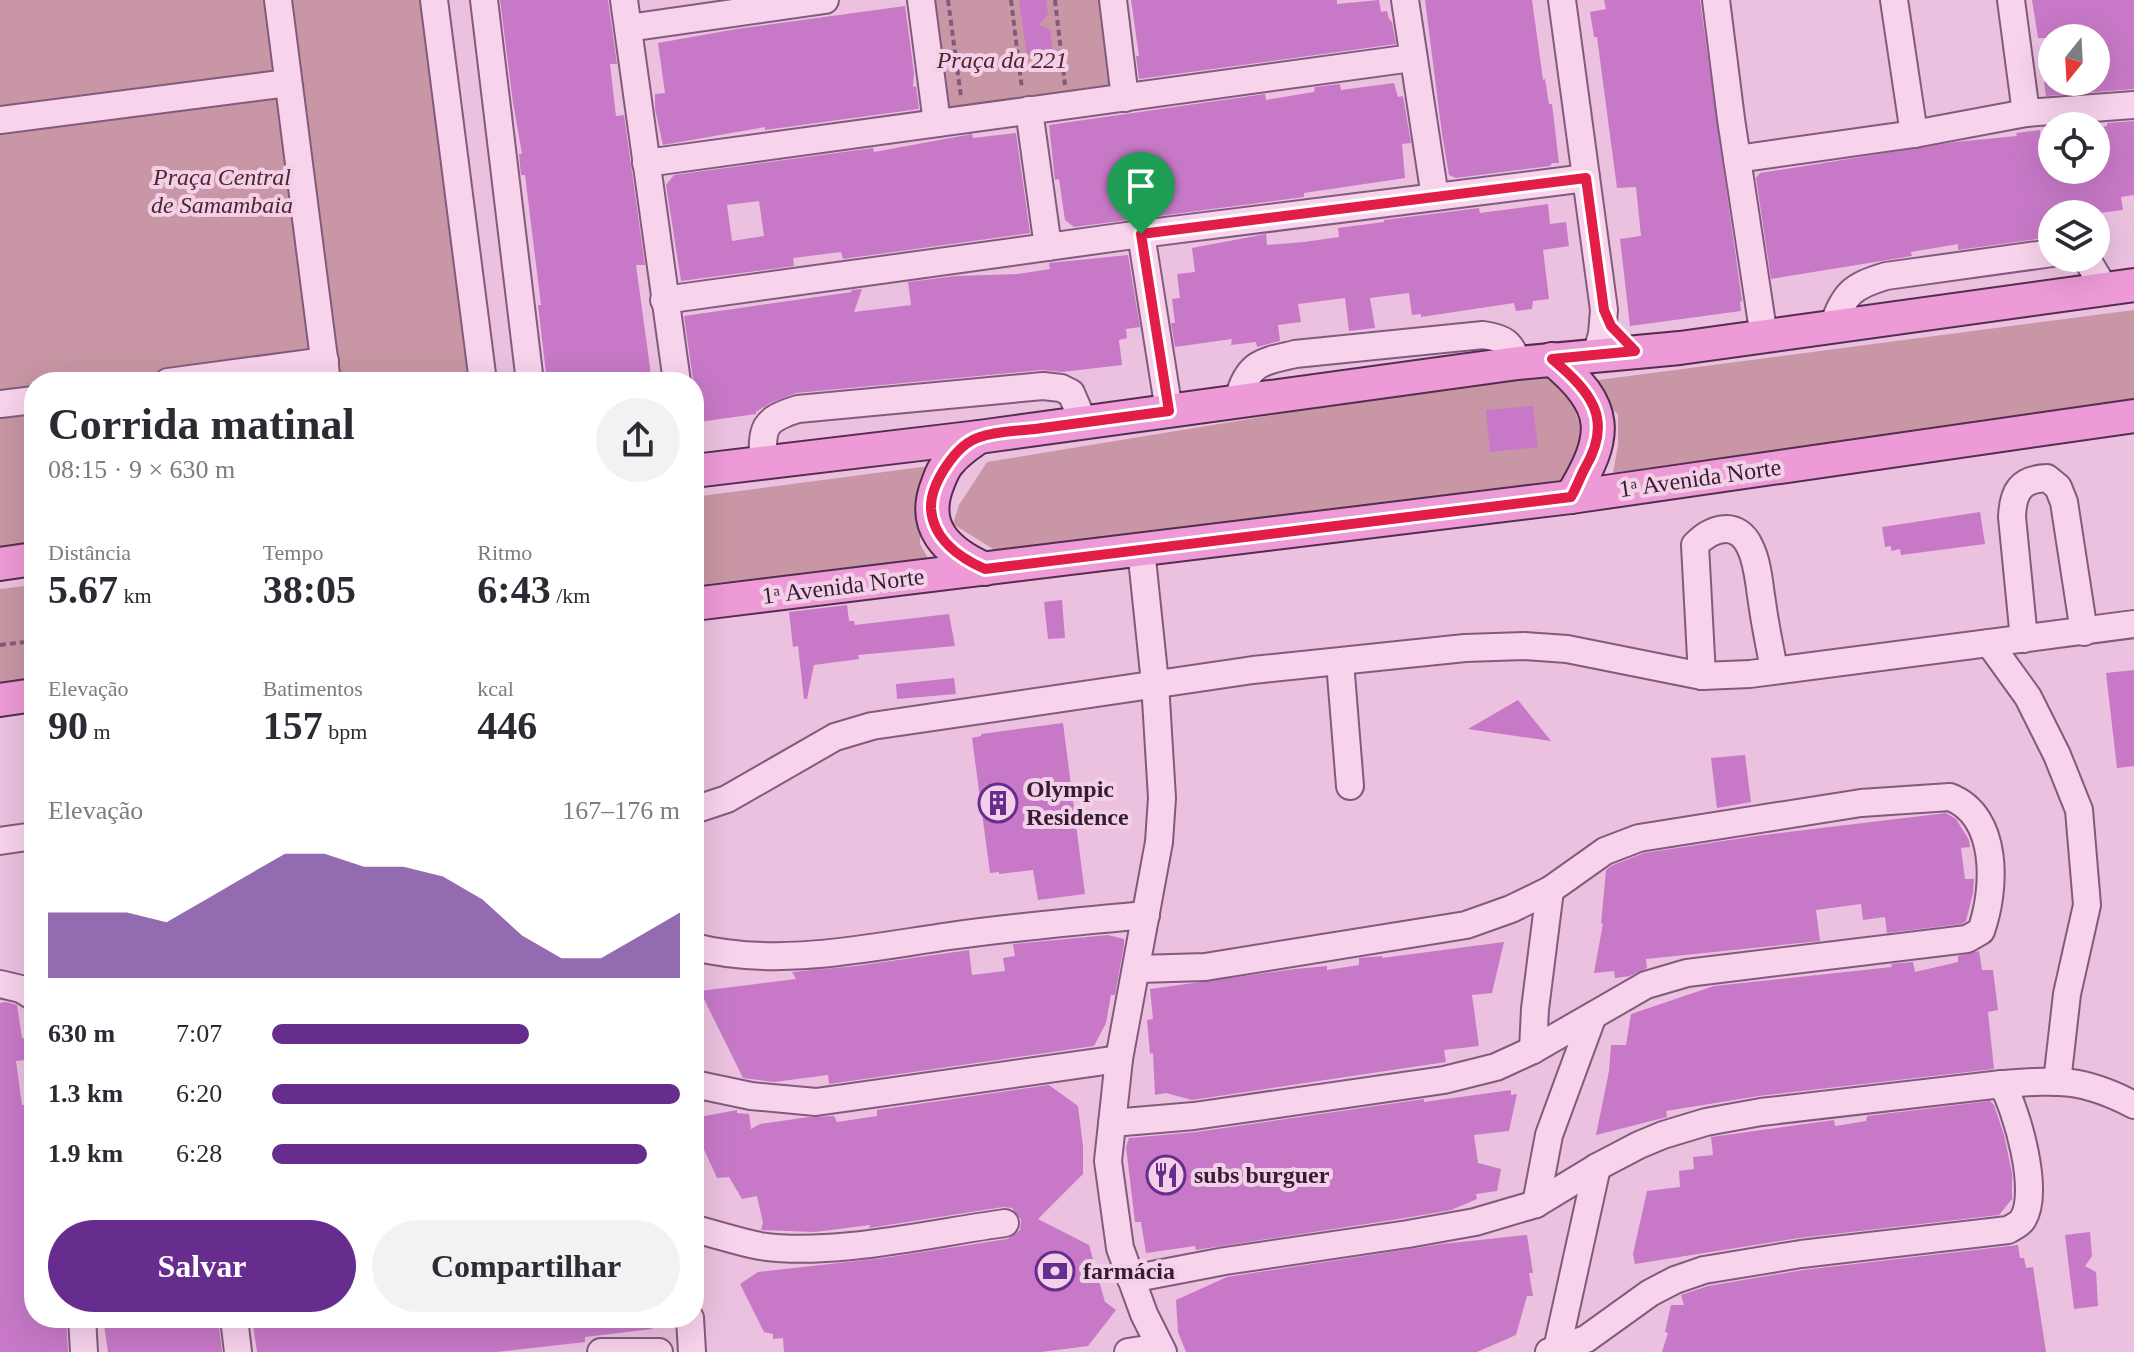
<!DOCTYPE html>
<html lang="pt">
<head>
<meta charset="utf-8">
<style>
  body { margin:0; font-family:"Times New Roman",serif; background:#f2f2f3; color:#2b2b33; height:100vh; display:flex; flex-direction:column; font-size:30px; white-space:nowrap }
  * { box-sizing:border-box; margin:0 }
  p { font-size:26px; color:#7c7c81 }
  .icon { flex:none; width:44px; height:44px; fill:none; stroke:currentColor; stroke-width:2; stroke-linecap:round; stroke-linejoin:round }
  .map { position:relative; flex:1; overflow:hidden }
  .sheet { position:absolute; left:24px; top:372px; width:680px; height:956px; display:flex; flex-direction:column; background:#fff; border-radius:32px; box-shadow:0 8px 32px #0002 }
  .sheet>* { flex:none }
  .needle { width:52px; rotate:198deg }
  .controls { position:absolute; left:2038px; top:24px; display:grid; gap:16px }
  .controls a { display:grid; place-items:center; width:72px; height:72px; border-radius:50%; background:#fff; box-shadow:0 8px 32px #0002; font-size:40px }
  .pin { position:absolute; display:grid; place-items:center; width:68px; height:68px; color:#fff; margin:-82px -34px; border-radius:50% 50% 50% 0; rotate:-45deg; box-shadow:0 0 8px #0007 }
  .pin .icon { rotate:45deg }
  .round { display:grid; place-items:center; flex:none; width:84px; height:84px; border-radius:42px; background:#f2f2f3 }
  .summary { display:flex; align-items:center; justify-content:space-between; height:136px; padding:0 24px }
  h1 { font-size:44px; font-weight:700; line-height:60px }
  .figures { display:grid; grid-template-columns:repeat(3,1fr); gap:12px; height:136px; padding:8px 24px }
  .figures div { display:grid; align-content:center }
  .figures b { font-size:40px; font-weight:700 }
  .figures small { font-size:22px; font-weight:400 }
  .figures p { font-size:22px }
  .chart { height:224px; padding:16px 24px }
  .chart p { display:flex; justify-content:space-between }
  .chart svg { width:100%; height:144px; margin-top:8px; fill:#662d8f; opacity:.7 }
  .primary-button { display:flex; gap:16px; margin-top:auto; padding:16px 24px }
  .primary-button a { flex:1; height:92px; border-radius:48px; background:#662d8f; color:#fff; font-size:32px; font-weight:700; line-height:92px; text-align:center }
  .primary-button a+a { background:#f2f2f3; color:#2b2b33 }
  ul { padding:0 24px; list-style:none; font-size:26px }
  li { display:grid; grid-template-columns:128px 96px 1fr; align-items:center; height:60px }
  li i { height:20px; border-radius:10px; background:#662d8f }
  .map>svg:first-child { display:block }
  .green { fill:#c896a4 }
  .building { fill:#c779c7; fill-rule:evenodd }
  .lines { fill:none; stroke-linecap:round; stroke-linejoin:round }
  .minor-casing { stroke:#835a7e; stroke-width:30 }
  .major-casing { stroke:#512e4f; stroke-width:36 }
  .path { stroke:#835a7e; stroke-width:4; stroke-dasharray:6 4; stroke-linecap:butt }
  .minor { stroke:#f7d3ec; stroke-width:26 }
  .major { stroke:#ed9ad6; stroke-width:32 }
  .route-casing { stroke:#fff; stroke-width:16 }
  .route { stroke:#e11d48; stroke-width:10 }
  .labels { text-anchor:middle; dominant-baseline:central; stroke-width:8; stroke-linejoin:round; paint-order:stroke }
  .park-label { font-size:24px; font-style:italic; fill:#4f252b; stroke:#f3d0e8 }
  .street-label { font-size:24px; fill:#341d32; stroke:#f3d0e8 }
  .poi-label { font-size:24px; font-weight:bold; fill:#341d32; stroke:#f3d0e8; text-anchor:start }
</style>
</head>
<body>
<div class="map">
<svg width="2134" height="1352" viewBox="0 0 2134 1352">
  <rect width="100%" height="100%" fill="#ebc1df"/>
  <g class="green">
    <polygon points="0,0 421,0 468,382 34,382 34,547 0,552"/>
    <polygon points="930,0 1115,0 1129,104 946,127"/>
    <polygon points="2134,310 2134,402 1613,473 1618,445 1618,415 1591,381"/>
    <polygon points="1548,370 1574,408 1583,434 1572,492 1006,557 953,524 959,505 987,462"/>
    <polygon points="937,465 921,504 920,544 933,567 694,597 694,497"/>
    <polygon points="34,585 34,680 0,684 0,589"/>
  </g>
  <g class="building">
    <polygon points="500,0 608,0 617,64 610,64 616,116 624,115 645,265 636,265 652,382 547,382 538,305 541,305 525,175 521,175 519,154 522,154 513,103"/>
    <polygon points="1019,0 1046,0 1048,14 1039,25 1050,30 1054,59 1051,59 1051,63 1033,65 1031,54 1027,55"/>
    <polygon points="1131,0 1337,0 1337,4 1379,0 1381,12 1387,11 1389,19 1392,22 1396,44 1139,79 1136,56 1139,56"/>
    <polygon points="1425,0 1532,0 1543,80 1545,79 1549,104 1552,104 1559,163 1552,163 1550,166 1456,178 1449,175 1442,134"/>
    <polygon points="1604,0 1700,0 1742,301 1740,302 1741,311 1630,326 1620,239 1641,236 1636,187 1617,188 1597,37 1594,37 1590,12 1606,9"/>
    <polygon points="2032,0 2134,0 2134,89 2046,96 2044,82 2096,82 2096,84 2096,38 2038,38"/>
    <polygon points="905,6 914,73 913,87 916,86 919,109 765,130 765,127 663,145 655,109 655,94 665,93 658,43 736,29"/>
    <polygon points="1394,83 1398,97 1403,96 1411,143 1402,144 1405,178 1304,193 1304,197 1074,227 1065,220 1059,179 1055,180 1049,125 1265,94 1266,100 1314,92 1315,87 1340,84 1341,90"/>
    <polygon points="2134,121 2134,195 2121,197 2123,210 2099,213 2098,209 2052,214 2052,237 1958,250 1958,244 1911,252 1912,256 1771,279 1756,178 1760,173 1955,142 2017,136 2016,133 2040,130 2042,148 2052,147 2052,170 2096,170 2096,128 2107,126 2107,123"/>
    <path d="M1016 133 1030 233 843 259 841 252 793 258 794 266 681 281 666 185 674 175 873 148 874 152 972 134 973 138ZM759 201 764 236 732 241 727 205Z"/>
    <polygon points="1548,204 1550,224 1566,222 1569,246 1543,250 1549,299 1533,301 1532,309 1516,311 1514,303 1421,317 1421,314 1412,315 1409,293 1370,298 1375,328 1349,331 1345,298 1298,304 1301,322 1278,325 1280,341 1257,347 1256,342 1231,345 1232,339 1175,347 1171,323 1175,323 1172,299 1180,298 1177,274 1195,272 1192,248 1266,234 1267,245 1304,242 1339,237 1338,228 1384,222 1384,220 1479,208 1480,213"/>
    <polygon points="1128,255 1140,327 1126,329 1127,338 1119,340 1122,365 1062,372 1042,370 796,393 770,403 756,412 756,414 699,422 684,316 852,292 851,290 862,289 854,312 911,305 908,282 956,276 1018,274 1050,269 1049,263"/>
    <polygon points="1533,406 1538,447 1490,452 1486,410"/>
    <polygon points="1980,512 1985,544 1901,555 1900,549 1891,551 1891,546 1885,547 1882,527"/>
    <polygon points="1062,600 1065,638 1048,639 1044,602"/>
    <polygon points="847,605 849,621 854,621 855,625 949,614 955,646 858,655 859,659 814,665 807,699 804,699 798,646 793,647 789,612"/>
    <polygon points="2134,670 2134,766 2117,768 2106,673"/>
    <polygon points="954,678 956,694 897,699 896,684"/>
    <polygon points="1518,700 1551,741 1468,729"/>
    <polygon points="1063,723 1085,894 1038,900 1033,870 999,874 999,872 990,873 972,738 981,736 981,734"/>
    <polygon points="1745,755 1751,802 1717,808 1711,758"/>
    <polygon points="1946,813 1956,819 1969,840 1970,847 1961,848 1965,879 1974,879 1973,893 1966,921 1962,924 1887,933 1885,917 1863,920 1861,904 1816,910 1820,941 1646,959 1647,968 1630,976 1615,978 1614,971 1594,973 1603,923 1601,924 1606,870 1613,865 1644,853 1756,836"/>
    <polygon points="1108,935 1124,939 1124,945 1115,995 1111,995 1106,1023 1094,1046 829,1084 828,1075 774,1082 743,1078 700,991 796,979 792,972 856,966 969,950 972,975 1005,971 1003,958 1015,956 1013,944"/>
    <polygon points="1504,942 1492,993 1472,995 1479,1046 1444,1050 1446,1062 1192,1100 1166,1093 1155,1095 1153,1053 1150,1054 1147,1020 1153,1019 1150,989 1295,969 1327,966 1327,970 1359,965 1359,958 1382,956 1382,958"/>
    <polygon points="1979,951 1982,970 1993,970 1998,1010 1988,1012 1994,1069 1759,1096 1666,1111 1667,1117 1596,1135 1609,1071 1611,1045 1626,1045 1631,1014 1714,986 1892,967 1891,964 1913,962 1915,972 1958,962 1958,956"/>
    <polygon points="6,1002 17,1005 22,1038 34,1038 34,1049 24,1052 25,1060 16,1061 22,1105 34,1104 34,1318 66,1318 68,1352 0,1352 0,1003"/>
    <polygon points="1049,1085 1078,1106 1083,1146 1083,1174 1038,1219 1089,1245 1105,1302 1116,1310 1088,1346 1041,1352 784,1352 783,1338 773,1339 773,1334 764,1332 740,1284 758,1272 884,1258 1007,1239 1020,1230 1021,1220 1012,1208 1003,1207 869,1228 870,1225 815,1232 761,1230 763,1223 757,1196 742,1199 729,1177 717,1178 697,1134 694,1118 737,1110 737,1113 749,1114 751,1129 760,1124 809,1117 834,1116 837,1122 877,1116 877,1110"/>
    <polygon points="1511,1090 1511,1095 1517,1094 1509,1131 1474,1135 1478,1163 1501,1169 1497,1191 1476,1194 1477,1199 1451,1210 1405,1218 1196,1250 1195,1246 1146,1253 1141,1222 1135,1222 1126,1147 1129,1138 1196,1132 1424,1099 1424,1102"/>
    <polygon points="1990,1101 1994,1105 2004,1135 2012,1173 2012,1199 1999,1215 1799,1238 1635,1264 1633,1254 1647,1191 1680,1187 1679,1171 1694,1169 1693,1157 1713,1155 1711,1137 1834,1120 1835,1126 1866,1121 1867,1116"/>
    <polygon points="2090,1232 2092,1256 2085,1266 2096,1272 2098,1306 2074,1309 2065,1235"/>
    <polygon points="1527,1235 1533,1273 1529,1273 1533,1296 1527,1296 1516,1335 1477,1352 1186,1352 1178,1332 1176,1300 1227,1277 1442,1244"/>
    <polygon points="2018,1245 2020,1258 2024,1258 2026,1268 2033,1267 2046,1352 1662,1352 1668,1333 1665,1332 1671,1305 1684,1305 1681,1295 1708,1286 1803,1270"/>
    <polygon points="103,1318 218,1318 222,1352 108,1352"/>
    <polygon points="252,1318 651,1318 652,1329 585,1337 585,1342 496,1352 257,1352"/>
  </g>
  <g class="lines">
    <g class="minor-casing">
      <g id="minor">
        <polyline points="278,0 327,382"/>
        <polyline points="434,0 483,382"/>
        <polyline points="484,0 530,382"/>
        <polyline points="624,0 677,382"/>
        <polyline points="921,0 937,123"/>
        <polyline points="1113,0 1125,98"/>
        <polyline points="1405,0 1435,197"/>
        <polyline points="1562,0 1604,310 1602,334 1596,355"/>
        <polyline points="1716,0 1731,119 1764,337"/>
        <polyline points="1894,0 1914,134"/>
        <polyline points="2011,0 2026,113"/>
        <polyline points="628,28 825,0"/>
        <polyline points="1029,110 1048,247"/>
        <polyline points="0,120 288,83"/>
        <polyline points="1737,159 1914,134 2026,113 2134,105"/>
        <polyline points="646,163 1412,58"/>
        <polyline points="1141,234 1169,411"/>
        <polyline points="2086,258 2105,289"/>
        <polyline points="664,300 1141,234 1586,178"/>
        <path d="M1833 326C1844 293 1853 286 1886 276L2052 253"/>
        <polyline points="168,382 325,361"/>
        <path d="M1243 400 1240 393C1250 361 1266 361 1295 354L1483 335C1505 338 1511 343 1518 363"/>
        <polyline points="0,404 34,400"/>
        <path d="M763 463C762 428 762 420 798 409L1043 386 1061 388 1071 393 1084 423"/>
        <polyline points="1141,549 1155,683 1162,798 1159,842 1119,1059 1108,1161 1120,1248 1144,1314 1163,1352"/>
        <path d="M2024 639 2012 517C2013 492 2020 479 2047 478L2058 487 2064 502 2084 632"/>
        <polyline points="1989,643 2028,697 2057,755 2079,810 2087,905 2067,994 2057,1082"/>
        <polyline points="1340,662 1350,786"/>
        <path d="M1702 676 1695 545C1712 527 1738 520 1750 547 1758 563 1759 584 1762 602 1765 625 1770 647 1774 670"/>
        <polyline points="694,810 727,799 835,737 872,726 1253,670 1465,648 1524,646 1567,649 1702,676 1750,674 2134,624"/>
        <polyline points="0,841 34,836"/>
        <path d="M694 947C778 968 866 948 950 936 1015 927 1080 921 1146 915"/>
        <polyline points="0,984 21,989 34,997"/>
        <polyline points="1533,1050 1535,1009 1550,890"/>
        <polyline points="694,1084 751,1096 816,1102 1119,1059"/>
        <path d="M2002 1084C2059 1080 2082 1078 2134 1105"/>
        <path d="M1112 1123 1194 1116 1444 1080 1496 1067 1533 1050 1646 985 1687 973 1967 939 1981 931C1996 889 1999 816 1950 797L1861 803 1639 838 1605 851 1550 890 1511 909 1466 925 1205 967 1138 969"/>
        <polyline points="1536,1204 1549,1135 1592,1018"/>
        <path d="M694 1229C716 1234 738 1242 760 1246 832 1257 932 1233 1005 1223"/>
        <path d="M1131 1279 1225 1261 1408 1234 1475 1222 1536 1204 1597 1167 1639 1145 1663 1135 1706 1122 1761 1112 2002 1084C2017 1111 2040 1191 2023 1219 2020 1224 2013 1227 2008 1230L1801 1254 1704 1270 1675 1280 1650 1293 1586 1339 1549 1352"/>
        <polyline points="82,1318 84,1352"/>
        <polyline points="234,1318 238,1352"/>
        <polyline points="690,1318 692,1352"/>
        <polyline points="1557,1349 1597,1167"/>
        <polyline points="601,1352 659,1352"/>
        <polyline points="1128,1352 1160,1347"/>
      </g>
    </g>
    <g class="major-casing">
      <g id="major">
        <path d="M1552 359C1610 407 1609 435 1571 497"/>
        <path d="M979 437C969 444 958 451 950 461 944 467 941 475 938 483 920 527 947 552 985 569"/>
        <polyline points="694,471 979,437 1518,363 1680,348 2134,285"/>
        <polyline points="0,564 34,559"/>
        <polyline points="694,604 1571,497 2134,416"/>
        <polyline points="0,700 34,695"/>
      </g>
    </g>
    <g class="path">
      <polyline points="948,0 961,97"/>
      <polyline points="1011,0 1022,89"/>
      <polyline points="1055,0 1065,85"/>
      <polyline points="0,645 34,641"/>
    </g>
    <use href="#minor" class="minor"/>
    <use href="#major" class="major"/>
  </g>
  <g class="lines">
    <g class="route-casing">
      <path id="route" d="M1586 178 1604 310 1611 326 1635 351 1552 359C1591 392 1614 419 1585 468 1580 477 1577 487 1571 497L985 569C960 558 933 539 931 509 930 484 956 444 980 437 997 431 1018 431 1035 429 1080 423 1124 417 1169 411L1141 234Z"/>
    </g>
    <use href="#route" class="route"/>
  </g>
  <defs>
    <g id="building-ring" transform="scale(2)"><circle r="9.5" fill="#f3d0e8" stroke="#662d8f" stroke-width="1.5"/><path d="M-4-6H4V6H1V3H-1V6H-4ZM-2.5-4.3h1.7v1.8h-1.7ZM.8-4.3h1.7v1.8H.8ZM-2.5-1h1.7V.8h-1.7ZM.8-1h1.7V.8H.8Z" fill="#662d8f"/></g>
    <g id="restaurant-ring" transform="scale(2)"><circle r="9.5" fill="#f3d0e8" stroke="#662d8f" stroke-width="1.5"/><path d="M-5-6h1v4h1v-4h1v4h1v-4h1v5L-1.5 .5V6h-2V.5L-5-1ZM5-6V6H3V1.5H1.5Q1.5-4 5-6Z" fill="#662d8f"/></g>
    <g id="bank-ring" transform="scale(2)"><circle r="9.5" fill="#f3d0e8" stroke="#662d8f" stroke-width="1.5"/><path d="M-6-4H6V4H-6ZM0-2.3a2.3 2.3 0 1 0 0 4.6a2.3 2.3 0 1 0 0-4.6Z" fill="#662d8f"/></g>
  </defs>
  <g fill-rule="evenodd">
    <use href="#building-ring" x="998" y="803"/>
    <use href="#restaurant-ring" x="1166" y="1175"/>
    <use href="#bank-ring" x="1055" y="1271"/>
  </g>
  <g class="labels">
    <g class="park-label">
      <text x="1002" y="60">Praça da 221</text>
      <text x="222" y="177">Praça Central<tspan x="222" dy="28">de Samambaia</tspan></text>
    </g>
    <g class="street-label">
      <text transform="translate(1700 478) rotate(-8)">1ᵃ Avenida Norte</text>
      <text transform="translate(843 586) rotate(-7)">1ᵃ Avenida Norte</text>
    </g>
    <g class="poi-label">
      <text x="1026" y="789">Olympic<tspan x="1026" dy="28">Residence</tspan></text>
      <text x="1194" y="1175">subs burguer</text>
      <text x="1083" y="1271">farmácia</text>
    </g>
  </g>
</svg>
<div class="controls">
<a><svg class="needle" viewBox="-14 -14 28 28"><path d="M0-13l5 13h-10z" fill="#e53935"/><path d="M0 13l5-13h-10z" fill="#7c7c81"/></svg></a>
<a><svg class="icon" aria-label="locate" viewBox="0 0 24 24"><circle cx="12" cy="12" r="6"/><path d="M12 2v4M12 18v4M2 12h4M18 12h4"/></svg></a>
<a><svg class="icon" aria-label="layers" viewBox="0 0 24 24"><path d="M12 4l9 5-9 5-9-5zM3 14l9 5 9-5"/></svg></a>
</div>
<div class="pin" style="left:1141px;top:234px;background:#1e9e55"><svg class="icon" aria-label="arrive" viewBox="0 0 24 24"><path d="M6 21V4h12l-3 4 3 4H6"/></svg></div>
<section class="sheet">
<div class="summary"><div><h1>Corrida matinal</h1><p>08:15 · 9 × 630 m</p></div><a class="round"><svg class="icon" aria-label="share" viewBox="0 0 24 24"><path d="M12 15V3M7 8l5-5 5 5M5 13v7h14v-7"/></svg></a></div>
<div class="figures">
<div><p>Distância</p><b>5.67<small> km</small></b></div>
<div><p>Tempo</p><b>38:05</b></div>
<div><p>Ritmo</p><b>6:43<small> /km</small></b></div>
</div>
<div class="figures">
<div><p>Elevação</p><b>90<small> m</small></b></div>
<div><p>Batimentos</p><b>157<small> bpm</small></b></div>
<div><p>kcal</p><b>446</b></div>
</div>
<div class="chart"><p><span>Elevação</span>167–176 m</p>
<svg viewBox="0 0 160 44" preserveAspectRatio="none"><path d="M0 44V24L10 24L20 24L30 27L40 20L50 13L60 6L70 6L80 10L90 10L100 13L110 20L120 31L130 38L140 38L150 31L160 24V44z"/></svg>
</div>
<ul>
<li><b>630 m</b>7:07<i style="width:63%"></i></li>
<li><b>1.3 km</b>6:20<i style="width:100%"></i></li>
<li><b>1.9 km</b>6:28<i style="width:92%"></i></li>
</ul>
<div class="primary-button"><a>Salvar</a><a>Compartilhar</a></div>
</section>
</div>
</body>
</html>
